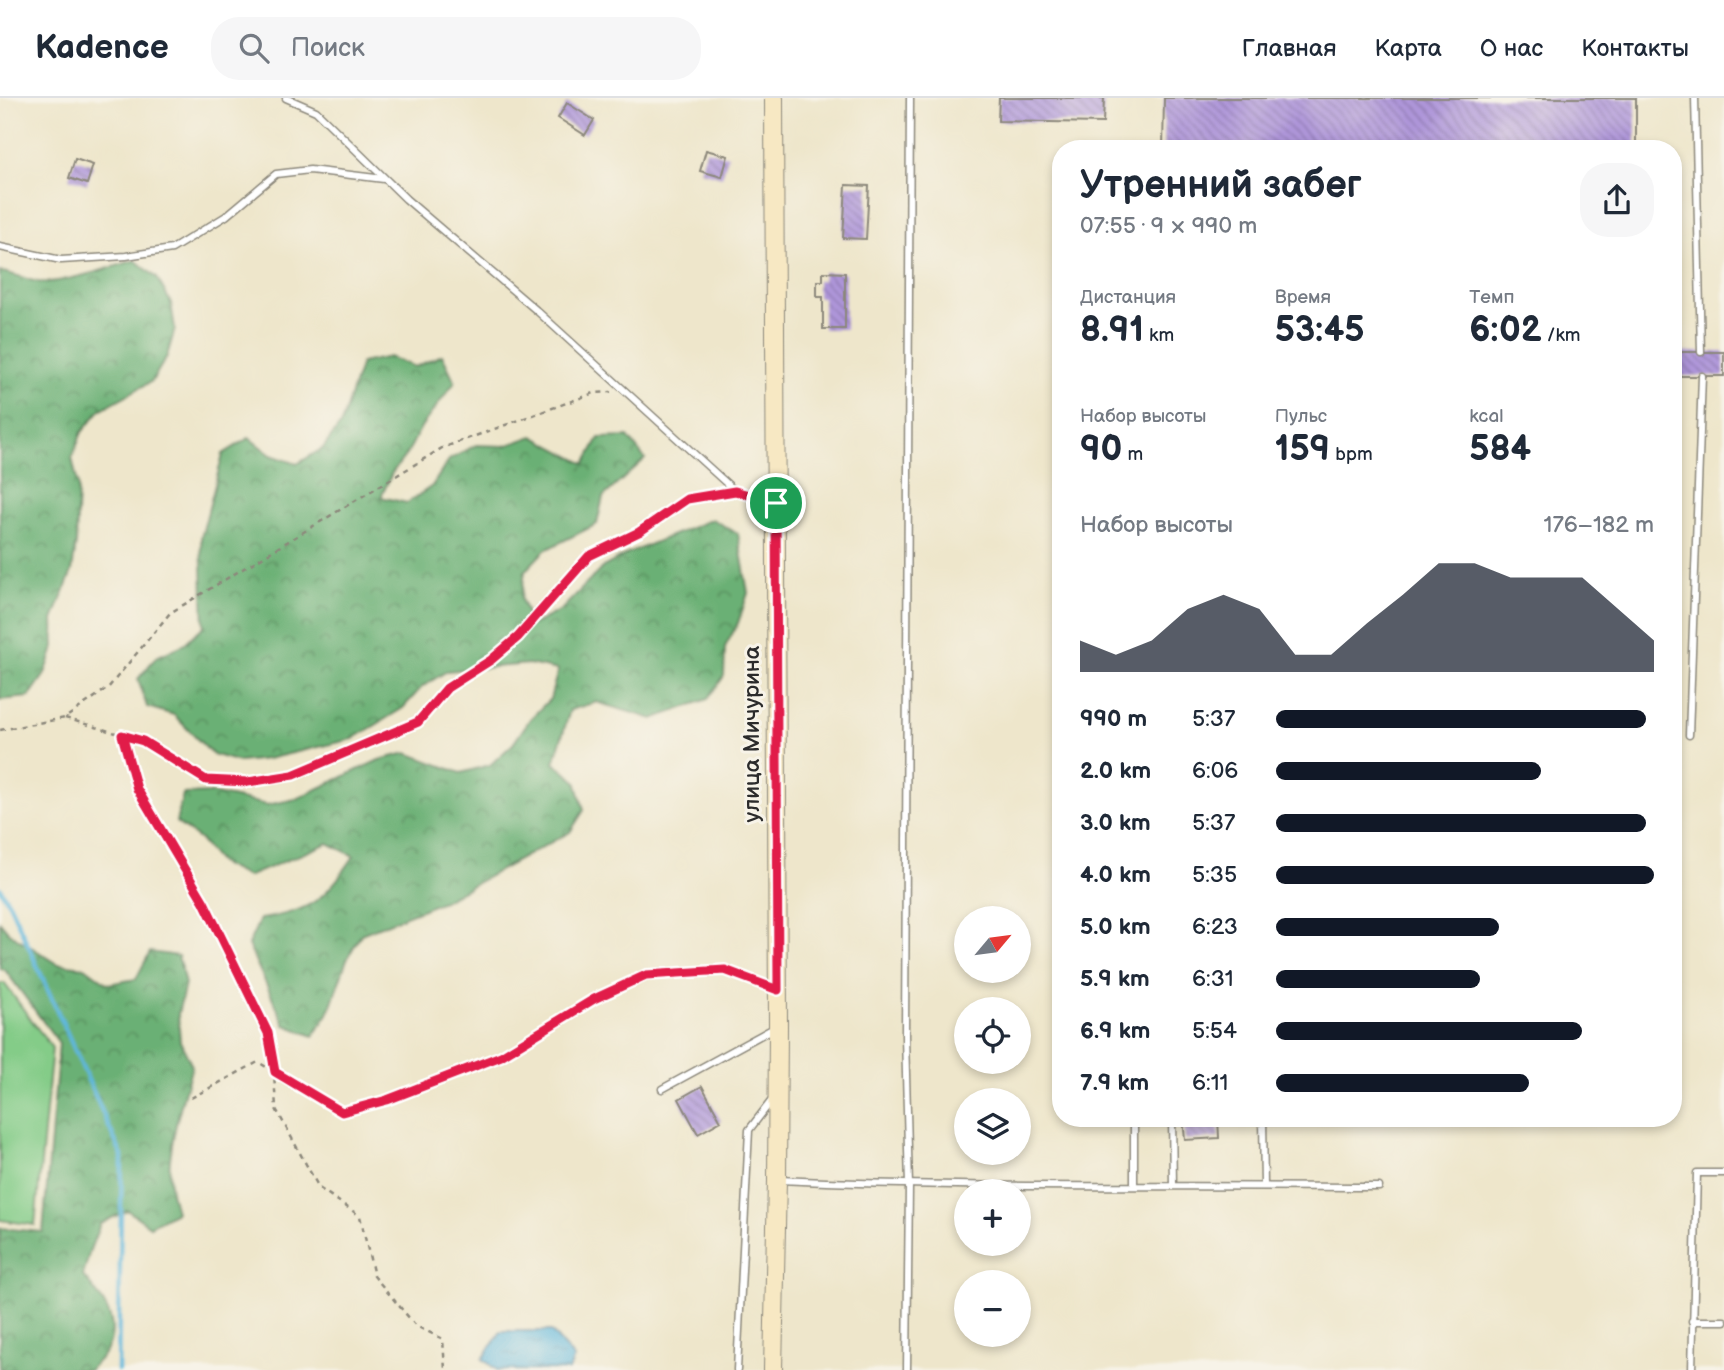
<!DOCTYPE html>
<html lang="ru">
<head>
<meta charset="utf-8">
<style>
  body { margin:0; font-family:"Balsamiq Sans",sans-serif; background:#f6f6f7; color:#1f2937; height:100vh; display:flex; flex-direction:column; font-size:26px; white-space:nowrap }
  * { box-sizing:border-box; margin:0 }
  p { font-size:23px; color:#747a83 }
  .icon { flex:none; width:38px; height:38px; fill:none; stroke:currentColor; stroke-width:2; stroke-linecap:round; stroke-linejoin:round }
  .map { position:relative; flex:1; overflow:hidden }
  .sheet { position:absolute; left:1052px; top:42px; width:630px; height:987px; display:flex; flex-direction:column; background:#fff; border-radius:28px; box-shadow:0 4px 10px #0003 }
  .sheet>* { flex:none }
  .needle { width:46px; rotate:61deg }
  .fabs { position:absolute; left:954px; top:808px; display:grid; gap:14px }
  .fabs a { display:grid; place-items:center; width:77px; height:77px; border-radius:50%; background:#fff; box-shadow:0 4px 10px #0003; font-size:35px }
  .pin { position:absolute; display:grid; place-items:center; width:60px; height:60px; color:#fff; margin:-30px; border:4px solid #fff; border-radius:50%; box-shadow:0 2px 7px #0007 }
  .round { display:grid; place-items:center; flex:none; width:74px; height:74px; border-radius:28px; background:#f6f6f7 }
  .overview { display:flex; align-items:center; justify-content:space-between; height:119px; padding:0 28px }
  h1 { font-size:38px; font-weight:700; line-height:52px }
  .metrics { display:grid; grid-template-columns:repeat(3,1fr); gap:10px; height:119px; padding:7px 28px }
  .metrics div { display:grid; align-content:center }
  .metrics b { font-size:35px; font-weight:700 }
  .metrics small { font-size:19px; font-weight:400 }
  .metrics p { font-size:19px }
  .chart { height:196px; padding:14px 28px }
  .chart p { display:flex; justify-content:space-between }
  .chart svg { width:100%; height:126px; margin-top:7px; fill:#111827; opacity:.7 }
  ul { padding:0 28px; list-style:none; font-size:23px }
  li { display:grid; grid-template-columns:112px 84px 1fr; align-items:center; height:52px }
  li i { height:18px; border-radius:9px; background:#111827 }
  header { display:flex; align-items:center; gap:42px; box-sizing:border-box; height:98px; padding:0 35px; background:#fff; border-bottom:2px solid #e0e1e3 }
  header strong { font-size:33px }
  nav { display:flex; gap:38px; margin-inline-start:auto; font-size:24px }
  .search { width:490px; height:63px; background:#f6f6f7; display:flex; align-items:center; gap:18px; box-sizing:border-box; padding:0 24px; border-radius:28px; color:#747a83; font-size:26px }
  .map>svg:first-child { display:block }
  .forest { fill:url(#forest-crowns); stroke:#4b6e50; stroke-width:2 }
  .green { fill:#84cc88; stroke:#587c5a; stroke-width:2 }
  .water { fill:url(#water-ripples); stroke:#457184; stroke-width:2 }
  .lines { fill:none; stroke-linecap:round; stroke-linejoin:round }
  .stream { stroke:#5fb7dc; stroke-width:4.5 }
  .building { fill:url(#building-back-hatch) }
  .lane-casing { stroke:#8c887b; stroke-width:9 }
  .secondary-casing { stroke:#8c887b; stroke-width:20 }
  .path { stroke:#8c887b; stroke-width:2.5; stroke-dasharray:5 5; stroke-linecap:butt }
  .lane { stroke:#fff; stroke-width:6 }
  .secondary { stroke:#f7e8c3; stroke-width:18 }
  .route-casing { stroke:#fff; stroke-width:14 }
  .route { stroke:#e11d48; stroke-width:9 }
  .labels { text-anchor:middle; dominant-baseline:central; stroke-width:6; stroke-linejoin:round; paint-order:stroke }
  .street-label { font-size:23px; fill:#2b2b2b; stroke:#f7f3e8 }
</style>
</head>
<body>
<header>
<strong>Kadence</strong>
<div class="search"><svg class="icon" aria-label="search" viewBox="0 0 24 24"><circle cx="10" cy="10" r="6"/><path d="M15 15l6 6"/></svg>Поиск</div>
<nav><a>Главная</a><a>Карта</a><a>О нас</a><a>Контакты</a></nav>
</header>
<div class="map">
<svg width="1724" height="1272" viewBox="0 0 1724 1272">
  <defs>
    <pattern id="forest-crowns" width="20" height="18" patternUnits="userSpaceOnUse" patternTransform="scale(1.75)"><rect width="20" height="18" fill="#6bb074"/><path d="M2 6a3 3 0 1 1 6 0M12 15a3 3 0 1 1 6 0" fill="none" stroke="#588f5f"/></pattern>
    <pattern id="water-ripples" width="26" height="14" patternUnits="userSpaceOnUse" patternTransform="scale(1.75)"><rect width="26" height="14" fill="#5fb7dc"/><path d="M2 4q2-2 4 0t4 0M15 11q2-2 4 0t4 0" fill="none" stroke="#4f95b3"/></pattern>
    <pattern id="building-back-hatch" width="6" height="6" patternUnits="userSpaceOnUse" patternTransform="scale(1.75)"><rect width="6" height="6" fill="#af96da"/><path d="M-1 5l2 2M0 0l6 6M5-1l2 2" fill="none" stroke="#8f7bb1"/></pattern>
  </defs>
  <rect width="100%" height="100%" fill="#f7f3e8"/>
  <filter id="ink" filterUnits="userSpaceOnUse"><feTurbulence type="fractalNoise" baseFrequency=".0143" numOctaves="2"/><feDisplacementMap in="SourceGraphic" scale="14" xChannelSelector="R" yChannelSelector="G"/><feConvolveMatrix kernelMatrix="1 2 1 2 8 2 1 2 1" color-interpolation-filters="sRGB"/></filter>
  <filter id="wash" filterUnits="userSpaceOnUse"><feTurbulence type="fractalNoise" baseFrequency=".00686" numOctaves="4" result="noise"/><feDisplacementMap in="SourceGraphic" scale="28" xChannelSelector="R" yChannelSelector="G"/><feGaussianBlur stdDeviation="1.57" result="paint"/><feColorMatrix in="noise" values="0 0 0 0 0 0 0 0 0 0 0 0 0 0 0 0 0 1.4 0 .05"/><feComposite in="paint" operator="in"/></filter>
  <g filter="url(#wash)">
    <rect width="100%" height="100%" fill="#eee6cb"/>
    <g class="forest">
      <path d="M135 162 157 180 171 205 175 231 167 258 152 283 100 312 82 334 72 360 78 387 76 446 72 473 53 522 54 550 45 576 29 599 0 602V174C13 175 25 181 38 184 57 187 114 169 135 162Z"/>
      <path d="M442 257 455 284 421 329 408 354 392 375 381 399 407 405 432 388 449 362 476 347 505 348 533 338 585 366 599 340 628 339 645 361 603 399 597 426 545 452 525 473 521 501 532 527 561 512 603 469 629 455 712 421 738 436 748 495 738 525 725 549 724 578 708 601 653 621 596 604 570 612 554 665 576 683 584 712 570 734 443 803 361 836 347 861 328 916 313 938 285 927 248 847 260 821C310 814 326 801 354 758L328 745 247 779 219 765 200 742 176 724 183 696 212 695 267 707 296 701 379 662 407 655 461 675 490 667 513 646 530 621 550 601 558 572 529 566 447 573 422 589 403 610 353 641 267 661 239 664 212 656 174 617 147 609 138 581 156 559 183 547 204 528 201 440 223 356 249 340 271 357 297 366 323 350 341 326 361 265 389 259 415 269Z"/>
      <path d="M0 824 9 835 58 866 85 869 108 886 136 881 150 854 178 858 185 886 178 916 180 943 192 968C182 1003 166 1052 170 1087 171 1096 174 1106 176 1114L150 1128 127 1112 100 1126 90 1152 83 1178C100 1198 122 1223 107 1251 103 1259 95 1265 89 1272H0V1130L43 1134 59 945 5 872 0 871Z"/>
    </g>
    <polygon class="green" points="0,885 4,885 52,950 35,1127 0,1122"/>
    <polygon class="water" points="501,1233 551,1233 574,1260 569,1272 497,1272 483,1261"/>
    <g class="lines">
      <polyline class="stream" points="0,790 10,807 122,1058 118,1272"/>
    </g>
    <g id="blocks">
      <g class="building">
        <polygon points="999,0 1104,0 1103,25 998,23"/>
        <polygon points="1164,0 1636,0 1636,51 1163,51"/>
        <polygon points="567,5 594,22 585,37 558,20"/>
        <polygon points="706,52 728,58 722,79 700,73"/>
        <polygon points="75,61 93,67 87,86 69,80"/>
        <polygon points="846,87 869,88 866,141 843,140"/>
        <polygon points="823,174 845,175 845,231 823,231 823,199 817,199 817,183 823,183"/>
        <rect x="1673" y="254" width="51" height="24"/>
        <polygon points="702,988 721,1023 698,1036 679,1001"/>
        <polygon points="1183,1020 1218,1020 1219,1040 1185,1042"/>
      </g>
    </g>
  </g>
  <g filter="url(#ink)">
    <use href="#blocks" fill-opacity="0" stroke="#8c887b" stroke-width="2"/>
    <g class="lines">
      <g class="lane-casing">
        <g id="lane">
          <polyline points="286,0 316,13 406,101 536,212 735,393"/>
          <polyline points="1695,0 1701,254"/>
          <polyline points="0,149 61,162 126,158 172,151 226,118 276,76 310,72 384,81"/>
          <polyline points="1689,637 1702,278"/>
          <polyline points="662,991 776,929"/>
          <polyline points="1134,1020 1134,1087"/>
          <polyline points="1172,1020 1173,1087"/>
          <polyline points="1263,1020 1264,1088"/>
          <path d="M779 1082C979 1091 1179 1087 1379 1089"/>
          <polyline points="1692,1223 1724,1223"/>
          <polyline points="737,1272 749,1032 772,1002"/>
          <polyline points="907,1272 909,1088 905,938 910,0"/>
          <polyline points="1692,1272 1697,1075 1724,1075"/>
        </g>
      </g>
      <g class="secondary-casing">
        <polyline id="secondary" points="773,1272 777,1082 778,928 774,0"/>
      </g>
      <g class="path">
        <polyline points="746,396 760,400"/>
        <polyline points="65,620 143,643 206,682 248,684 293,677 418,624 447,590 491,562 518,539 589,458 639,434 687,401 722,395"/>
        <polyline points="0,632 65,620 108,590 170,515 442,350 594,295 611,294"/>
        <polyline points="122,637 137,691 204,804 268,935 274,974 276,1011 319,1090 360,1118 374,1178 416,1228 443,1241 445,1272"/>
        <polyline points="191,1000 258,964 342,1014 387,1002 501,958 594,901 646,877 725,872 762,886"/>
      </g>
      <use href="#lane" class="lane"/>
      <use href="#secondary" class="secondary"/>
    </g>
  </g>
  <g class="lines" filter="url(#ink)">
    <g class="route-casing">
      <polygon id="route" points="735,393 776,405 778,892 725,872 646,877 594,901 501,958 387,1002 342,1014 275,974 268,935 204,804 137,691 122,637 143,643 206,682 248,684 293,677 418,624 447,590 491,562 518,539 589,458 639,434 687,401"/>
    </g>
    <use href="#route" class="route"/>
  </g>
  <g class="labels">
    <g class="street-label">
      <text transform="translate(752 636) rotate(-90)">улица Мичурина</text>
    </g>
  </g>
</svg>
<div class="fabs">
<a><svg class="needle" viewBox="-14 -14 28 28"><path d="M0-13l5 13h-10z" fill="#e53935"/><path d="M0 13l5-13h-10z" fill="#747a83"/></svg></a>
<a><svg class="icon" aria-label="locate" viewBox="0 0 24 24"><circle cx="12" cy="12" r="6"/><path d="M12 2v4M12 18v4M2 12h4M18 12h4"/></svg></a>
<a><svg class="icon" aria-label="layers" viewBox="0 0 24 24"><path d="M12 4l9 5-9 5-9-5zM3 14l9 5 9-5"/></svg></a>
<a>+</a>
<a>−</a>
</div>
<div class="pin" style="left:776px;top:405px;background:#1e9e55"><svg class="icon" aria-label="arrive" viewBox="0 0 24 24"><path d="M6 21V4h12l-3 4 3 4H6"/></svg></div>
<section class="sheet">
<div class="overview"><div><h1>Утренний забег</h1><p>07:55 · 9 × 990 m</p></div><a class="round"><svg class="icon" aria-label="share" viewBox="0 0 24 24"><path d="M12 15V3M7 8l5-5 5 5M5 13v7h14v-7"/></svg></a></div>
<div class="metrics">
<div><p>Дистанция</p><b>8.91<small> km</small></b></div>
<div><p>Время</p><b>53:45</b></div>
<div><p>Темп</p><b>6:02<small> /km</small></b></div>
</div>
<div class="metrics">
<div><p>Набор высоты</p><b>90<small> m</small></b></div>
<div><p>Пульс</p><b>159<small> bpm</small></b></div>
<div><p>kcal</p><b>584</b></div>
</div>
<div class="chart"><p><span>Набор высоты</span>176–182 m</p>
<svg viewBox="0 0 160 44" preserveAspectRatio="none"><path d="M0 44V33L10 38L20 33L30 22L40 17L50 22L60 38L70 38L80 27L90 17L100 6L110 6L120 11L130 11L140 11L150 22L160 33V44z"/></svg>
</div>
<ul>
<li><b>990 m</b>5:37<i style="width:98%"></i></li>
<li><b>2.0 km</b>6:06<i style="width:70%"></i></li>
<li><b>3.0 km</b>5:37<i style="width:98%"></i></li>
<li><b>4.0 km</b>5:35<i style="width:100%"></i></li>
<li><b>5.0 km</b>6:23<i style="width:59%"></i></li>
<li><b>5.9 km</b>6:31<i style="width:54%"></i></li>
<li><b>6.9 km</b>5:54<i style="width:81%"></i></li>
<li><b>7.9 km</b>6:11<i style="width:67%"></i></li>
</ul>
</section>
</div>
</body>
</html>
